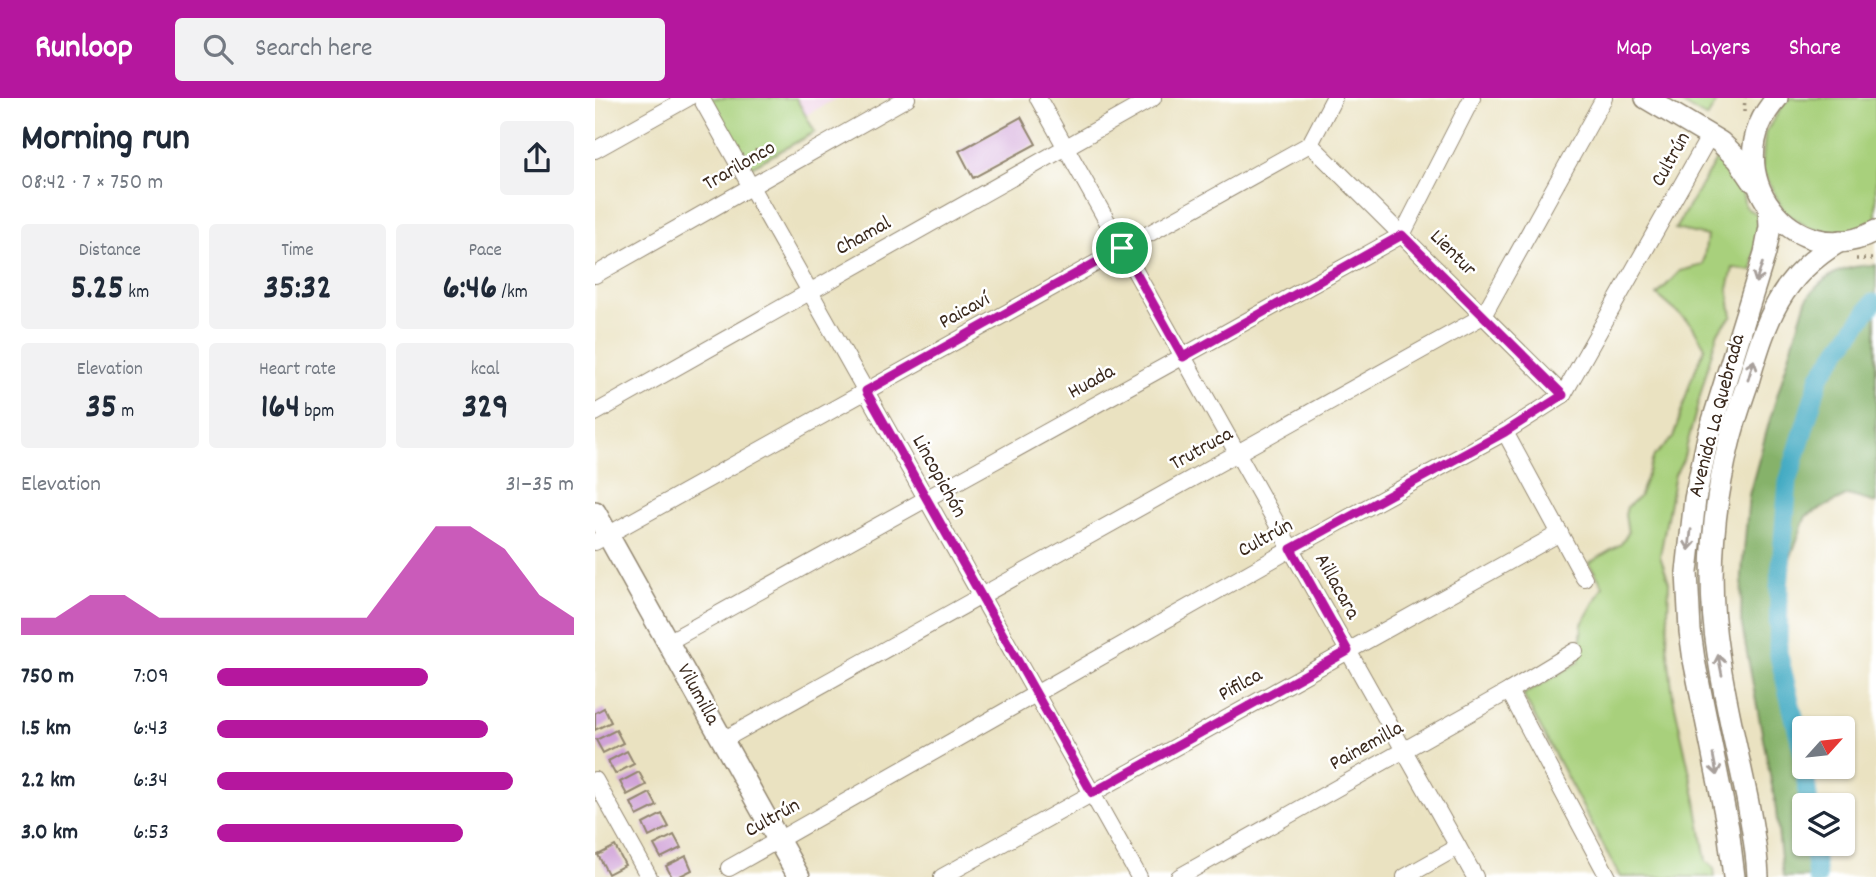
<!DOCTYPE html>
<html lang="en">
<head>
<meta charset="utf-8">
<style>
  body { margin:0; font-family:Dekko,sans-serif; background:#f2f2f3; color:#1f2937; height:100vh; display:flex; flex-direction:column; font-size:26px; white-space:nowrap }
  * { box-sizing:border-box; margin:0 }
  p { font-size:23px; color:#747a83 }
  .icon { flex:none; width:38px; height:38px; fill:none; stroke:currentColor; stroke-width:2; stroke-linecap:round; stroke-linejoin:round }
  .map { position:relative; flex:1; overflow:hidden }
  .details { display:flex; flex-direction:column; background:#fff; width:595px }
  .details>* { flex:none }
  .needle { width:46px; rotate:63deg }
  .controls { position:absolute; left:1197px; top:618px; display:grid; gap:14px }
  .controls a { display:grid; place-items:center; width:63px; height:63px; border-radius:7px; background:#fff; box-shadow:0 2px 5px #0004; font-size:35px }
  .pin { position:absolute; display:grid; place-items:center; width:60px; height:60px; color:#fff; margin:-30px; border:4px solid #fff; border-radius:50%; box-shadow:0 2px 7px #0007 }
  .round { display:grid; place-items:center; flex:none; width:74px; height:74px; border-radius:7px; background:#f2f2f3 }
  .headline { display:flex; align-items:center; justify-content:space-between; height:119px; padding:0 21px }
  h1 { font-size:38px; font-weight:800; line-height:52px }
  .stats { display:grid; grid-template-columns:repeat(3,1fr); gap:10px; height:119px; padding:7px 21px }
  .stats div { display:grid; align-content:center; border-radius:7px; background:#f2f2f3; text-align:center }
  .stats b { font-size:35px; font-weight:800 }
  .stats small { font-size:19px; font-weight:400 }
  .stats p { font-size:19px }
  .chart { height:196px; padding:14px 21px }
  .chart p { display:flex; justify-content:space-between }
  .chart svg { width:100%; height:126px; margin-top:7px; fill:#b5179e; opacity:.7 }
  ul { padding:0 21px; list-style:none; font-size:23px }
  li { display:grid; grid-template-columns:112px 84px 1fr; align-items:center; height:52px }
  li i { height:18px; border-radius:9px; background:#b5179e }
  header { display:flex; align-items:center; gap:42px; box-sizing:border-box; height:98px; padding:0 35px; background:#b5179e; color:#fff }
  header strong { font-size:33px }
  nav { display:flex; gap:38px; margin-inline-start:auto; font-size:24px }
  .search { width:490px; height:63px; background:#f2f2f3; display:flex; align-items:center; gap:18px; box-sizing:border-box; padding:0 24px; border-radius:7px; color:#747a83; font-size:26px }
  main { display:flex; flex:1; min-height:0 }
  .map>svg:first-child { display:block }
  .built { fill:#efd0e5 }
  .green { fill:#a8d07b; stroke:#727d4c; stroke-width:2 }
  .forest { fill:#86b26b; stroke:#606e44; stroke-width:2 }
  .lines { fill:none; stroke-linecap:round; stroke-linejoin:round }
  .canal { stroke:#43aac3; stroke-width:19 }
  .building { fill:#d0a3d8 }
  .street-casing { stroke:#928670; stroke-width:18 }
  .secondary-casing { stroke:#928670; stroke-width:24 }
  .path { stroke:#928670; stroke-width:3.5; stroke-dasharray:2 5; stroke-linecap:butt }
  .street { stroke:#fff; stroke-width:16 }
  .secondary { stroke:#fff; stroke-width:21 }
  .oneway { stroke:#a79f9a }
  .route-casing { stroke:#fff; stroke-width:14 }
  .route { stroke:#b5179e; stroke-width:9 }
  .labels { text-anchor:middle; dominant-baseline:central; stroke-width:5; stroke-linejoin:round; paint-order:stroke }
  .street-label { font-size:21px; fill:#3b2a1e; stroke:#fff }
</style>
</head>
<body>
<header>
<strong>Runloop</strong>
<div class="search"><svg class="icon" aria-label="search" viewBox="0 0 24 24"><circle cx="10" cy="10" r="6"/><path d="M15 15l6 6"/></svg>Search here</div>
<nav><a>Map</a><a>Layers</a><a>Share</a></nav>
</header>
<main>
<section class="details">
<div class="headline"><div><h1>Morning run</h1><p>08:42 · 7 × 750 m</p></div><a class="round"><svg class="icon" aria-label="share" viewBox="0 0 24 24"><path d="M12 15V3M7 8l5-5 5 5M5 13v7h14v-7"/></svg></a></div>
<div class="stats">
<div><p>Distance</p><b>5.25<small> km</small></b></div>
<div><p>Time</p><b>35:32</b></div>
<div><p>Pace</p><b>6:46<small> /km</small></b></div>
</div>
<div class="stats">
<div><p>Elevation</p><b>35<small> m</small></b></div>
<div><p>Heart rate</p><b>164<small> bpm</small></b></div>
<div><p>kcal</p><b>329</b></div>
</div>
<div class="chart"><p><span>Elevation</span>31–35 m</p>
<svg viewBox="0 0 160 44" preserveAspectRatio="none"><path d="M0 44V38L10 38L20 30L30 30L40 38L50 38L60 38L70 38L80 38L90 38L100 38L110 22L120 6L130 6L140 14L150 30L160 38V44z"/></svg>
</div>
<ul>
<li><b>750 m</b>7:09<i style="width:59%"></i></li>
<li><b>1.5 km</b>6:43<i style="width:76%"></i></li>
<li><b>2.2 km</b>6:34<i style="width:83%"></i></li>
<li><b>3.0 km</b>6:53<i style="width:69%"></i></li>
</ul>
</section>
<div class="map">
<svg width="1281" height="779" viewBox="0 0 1281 779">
  <rect width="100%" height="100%" fill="#fff"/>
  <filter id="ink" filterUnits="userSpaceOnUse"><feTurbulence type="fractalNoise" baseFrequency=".0143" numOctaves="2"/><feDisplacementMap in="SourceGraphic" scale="14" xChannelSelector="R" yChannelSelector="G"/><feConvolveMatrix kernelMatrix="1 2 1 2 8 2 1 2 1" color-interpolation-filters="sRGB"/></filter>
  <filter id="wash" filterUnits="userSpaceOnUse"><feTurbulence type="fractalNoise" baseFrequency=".00686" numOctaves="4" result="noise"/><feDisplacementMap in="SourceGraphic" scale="28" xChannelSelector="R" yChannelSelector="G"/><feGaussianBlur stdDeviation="1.57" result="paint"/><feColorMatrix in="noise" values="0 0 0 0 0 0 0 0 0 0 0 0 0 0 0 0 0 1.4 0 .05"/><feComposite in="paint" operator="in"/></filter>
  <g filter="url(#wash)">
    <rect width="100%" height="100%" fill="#eae2c1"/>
    <polygon class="built" points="201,0 242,0 211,17"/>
    <g class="green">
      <polygon points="111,0 201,0 220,34 151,72"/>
      <polygon points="1077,0 1124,0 1112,20"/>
      <polygon points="1195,0 1281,0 1281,123 1262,132 1238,135 1214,130 1189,114 1167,71 1170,35 1190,4"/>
      <polygon points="1122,60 1147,93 1150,109 1163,117 1158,173 1138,170 1133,191 1137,218 1123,234 1117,253 1088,362 1080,376 1065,458 1074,484 1072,546 1078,599 1101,703 1111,763 1119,770 1120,779 1025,779 928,597 984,564 987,526 1008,488 994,465 1026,446 1033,435 1030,417 1032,409 1044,399 1059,358 1078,340 1096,282 1110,249 1097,227 1062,197 1085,173 1108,167 1112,138 1080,131"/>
    </g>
    <path class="forest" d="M1281 167V405L1253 397 1211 418 1184 491 1183 554 1207 651 1214 707H1209V746H1218L1222 779H1188L1180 704 1146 523 1147 475 1154 397 1175 321 1211 202C1229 176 1250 167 1281 167Z"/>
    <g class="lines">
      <g class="canal">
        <polyline points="1214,707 1207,651 1183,554 1184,491 1193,384 1225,278 1278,205"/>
        <polyline points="1218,746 1222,779"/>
      </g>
    </g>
    <g id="blocks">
      <g class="building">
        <polygon points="426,19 441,46 378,80 364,53"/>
        <polygon points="9,610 16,624 0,632 0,615"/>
        <polygon points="21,632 28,645 8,655 1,642"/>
        <polygon points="32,653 39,666 20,676 13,663"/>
        <polygon points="44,674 51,687 32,697 25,684"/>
        <polygon points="55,695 62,708 42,718 36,705"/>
        <polygon points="67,716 74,729 54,739 48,726"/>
        <polygon points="79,737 86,750 66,760 59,747"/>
        <polygon points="20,748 30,767 13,776 3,757"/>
        <polygon points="91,758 97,772 83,779 77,779 71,768"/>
      </g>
    </g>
  </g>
  <g filter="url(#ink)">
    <use href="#blocks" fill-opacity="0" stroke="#928670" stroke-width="2"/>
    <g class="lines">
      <g class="street-casing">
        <g id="street">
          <polyline points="106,0 544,779"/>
          <polyline points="443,0 880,779"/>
          <polyline points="715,46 968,297"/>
          <polyline points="0,52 93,0"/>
          <polyline points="0,177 312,0"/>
          <polyline points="0,315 558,0"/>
          <polyline points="910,334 989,480"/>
          <polyline points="0,444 715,46 739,0"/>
          <polyline points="73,544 807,137 877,0"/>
          <polyline points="914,593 1013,779"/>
          <polyline points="128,642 888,218 1009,0"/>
          <polyline points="0,682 54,779"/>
          <polyline points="134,770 696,451 910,334 968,297 1115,37"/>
          <polyline points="347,779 965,435"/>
          <polyline points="584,779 914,593 980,553"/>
          <polyline points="810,779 863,749"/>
        </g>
      </g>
      <g class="secondary-casing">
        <g id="secondary">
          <polyline points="1051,0 1125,44 1143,61 1158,83"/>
          <path d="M1182 0C1117 72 1198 178 1281 133"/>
          <polyline points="0,414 204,779"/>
          <polyline points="1139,779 1133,730 1099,562 1095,533 1092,474 1100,401 1113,339 1170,155 1175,129 1174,108"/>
          <path d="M1163 779C1162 753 1157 726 1152 700 1142 652 1130 604 1123 555 1112 485 1117 414 1134 345 1139 324 1146 304 1153 284 1172 220 1185 179 1245 143"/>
        </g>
      </g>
      <g class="path">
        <polyline points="1149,14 1150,0"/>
        <polyline points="160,60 162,48"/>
        <polyline points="1261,161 1281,161"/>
      </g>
      <use href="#street" class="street"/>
      <use href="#secondary" class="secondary"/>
    </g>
    <defs><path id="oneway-shaft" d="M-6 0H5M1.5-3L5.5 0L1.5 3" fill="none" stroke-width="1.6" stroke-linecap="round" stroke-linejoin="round" transform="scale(1.75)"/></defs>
    <g class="oneway">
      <use href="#oneway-shaft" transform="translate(1164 175) rotate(109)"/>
      <use href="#oneway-shaft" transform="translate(1156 272) rotate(-73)"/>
      <use href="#oneway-shaft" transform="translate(1095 442) rotate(96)"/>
      <use href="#oneway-shaft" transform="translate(1125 567) rotate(-101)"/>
      <use href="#oneway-shaft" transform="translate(1120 667) rotate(79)"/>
    </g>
  </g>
  <g class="lines" filter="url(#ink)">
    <g class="route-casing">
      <polygon id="route" points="807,137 968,297 910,334 696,451 753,553 497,695 271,293 527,150 588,259"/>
    </g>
    <use href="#route" class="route"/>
  </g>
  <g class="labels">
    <g class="street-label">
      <text transform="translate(1077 62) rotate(-61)">Cultrún</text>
      <text transform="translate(145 69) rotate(-30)">Trarilonco</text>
      <text transform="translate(269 139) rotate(-29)">Chamal</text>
      <text transform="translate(857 156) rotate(45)">Lientur</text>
      <text transform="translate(370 214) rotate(-29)">Paicaví</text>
      <text transform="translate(497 285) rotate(-29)">Huada</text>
      <text transform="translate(1123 318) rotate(-75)">Avenida La Quebrada</text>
      <text transform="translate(607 352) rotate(-29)">Trutruca</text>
      <text transform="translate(343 379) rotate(61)">Lincopichón</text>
      <text transform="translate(671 441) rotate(-29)">Cultrún</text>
      <text transform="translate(741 489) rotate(61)">Aillacara</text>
      <text transform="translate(646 588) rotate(-29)">Pifilca</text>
      <text transform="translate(102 597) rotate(61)">Vilumilla</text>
      <text transform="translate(772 649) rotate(-29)">Painemilla</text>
      <text transform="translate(178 721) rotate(-29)">Cultrún</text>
    </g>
  </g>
</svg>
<div class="controls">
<a><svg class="needle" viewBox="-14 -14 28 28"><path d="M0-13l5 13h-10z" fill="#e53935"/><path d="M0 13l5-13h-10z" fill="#747a83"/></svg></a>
<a><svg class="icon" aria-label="layers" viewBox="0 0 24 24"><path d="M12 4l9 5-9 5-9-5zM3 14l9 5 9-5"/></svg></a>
</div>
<div class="pin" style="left:527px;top:150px;background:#1e9e55"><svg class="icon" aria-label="arrive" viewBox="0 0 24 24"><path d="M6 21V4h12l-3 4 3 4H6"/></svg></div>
</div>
</main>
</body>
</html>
